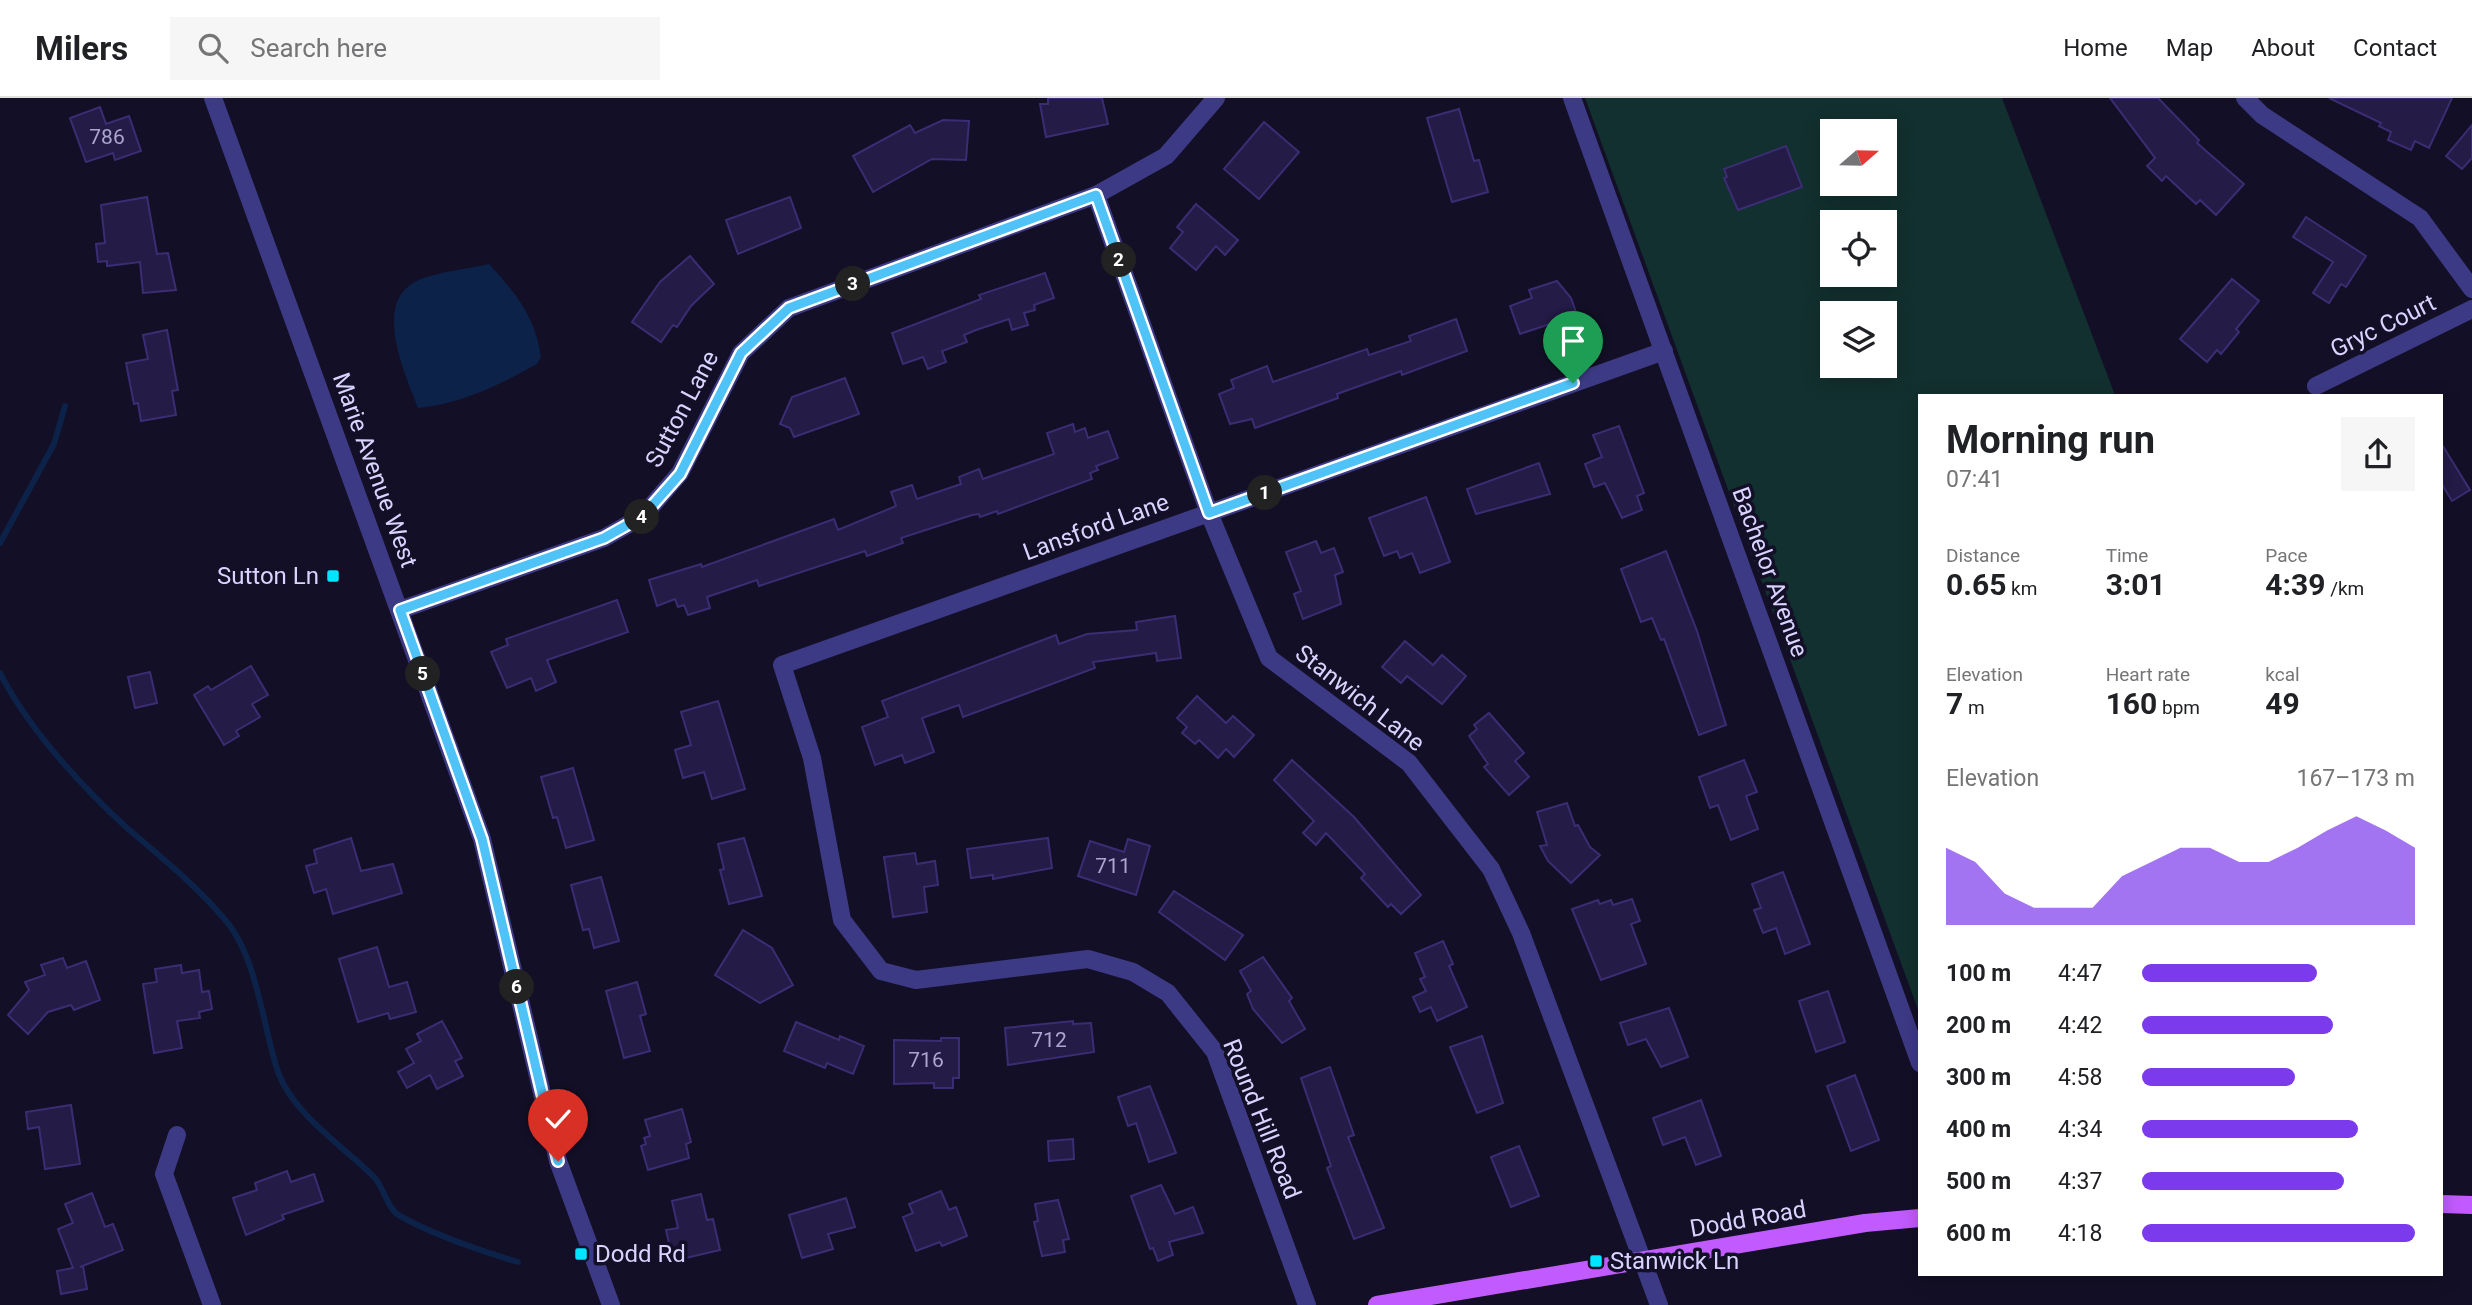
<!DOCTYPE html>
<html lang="en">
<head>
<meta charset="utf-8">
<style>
  body { margin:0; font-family:Roboto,sans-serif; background:#f6f6f6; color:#202124; height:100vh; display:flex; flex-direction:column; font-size:26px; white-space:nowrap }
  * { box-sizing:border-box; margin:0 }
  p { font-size:23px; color:#757577 }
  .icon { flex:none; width:38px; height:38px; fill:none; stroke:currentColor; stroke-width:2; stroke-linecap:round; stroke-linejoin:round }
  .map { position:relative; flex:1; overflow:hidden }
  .drawer { position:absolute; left:1918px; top:296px; width:525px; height:882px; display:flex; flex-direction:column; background:#fff; border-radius:0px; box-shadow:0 4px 18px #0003 }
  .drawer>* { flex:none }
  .needle { width:46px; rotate:70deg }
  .fabs { position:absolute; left:1820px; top:21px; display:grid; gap:14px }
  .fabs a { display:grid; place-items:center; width:77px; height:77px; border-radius:0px; background:#fff; box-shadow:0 4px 18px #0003; font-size:35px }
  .pin { position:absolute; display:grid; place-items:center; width:60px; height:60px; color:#fff; margin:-72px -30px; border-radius:50% 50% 50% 0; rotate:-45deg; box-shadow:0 0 7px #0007 }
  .pin .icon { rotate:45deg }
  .km { position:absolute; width:35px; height:35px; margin:-18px; border-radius:50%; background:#222; color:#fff; font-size:19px; line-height:35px; text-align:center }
  .round { display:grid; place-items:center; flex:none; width:74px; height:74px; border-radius:0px; background:#f6f6f6 }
  .head { display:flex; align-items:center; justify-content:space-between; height:119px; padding:0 28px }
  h1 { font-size:38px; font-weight:700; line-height:52px }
  .figures { display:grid; grid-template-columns:repeat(3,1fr); gap:10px; height:119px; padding:7px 28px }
  .figures div { display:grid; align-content:center }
  .figures b { font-size:30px; font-weight:700 }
  .figures small { font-size:19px; font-weight:400 }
  .figures p { font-size:19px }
  .chart { height:196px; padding:14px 28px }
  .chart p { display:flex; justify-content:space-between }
  .chart svg { width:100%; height:126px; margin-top:7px; fill:#7c3aed; opacity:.7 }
  ul { padding:0 28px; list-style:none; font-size:23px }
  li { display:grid; grid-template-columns:112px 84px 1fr; align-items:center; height:52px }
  li i { height:18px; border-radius:9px; background:#7c3aed }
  header { display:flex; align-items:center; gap:42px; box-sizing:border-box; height:98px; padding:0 35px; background:#fff; border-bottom:2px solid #e0e0e0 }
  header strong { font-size:33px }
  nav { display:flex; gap:38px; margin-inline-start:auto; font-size:24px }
  .search { width:490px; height:63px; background:#f6f6f6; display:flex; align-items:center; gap:18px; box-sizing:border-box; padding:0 24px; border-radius:0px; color:#757577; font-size:26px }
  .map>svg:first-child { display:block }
  .green { fill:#12302f; fill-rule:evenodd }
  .water { fill:#0c2248 }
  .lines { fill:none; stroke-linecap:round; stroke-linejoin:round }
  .stream { stroke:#0c2248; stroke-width:6 }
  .building { fill:#241b47; stroke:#3b2d73; stroke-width:2 }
  .minor { stroke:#3d3a85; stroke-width:18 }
  .major { stroke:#c25bff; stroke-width:18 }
  .route-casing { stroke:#fff; stroke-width:14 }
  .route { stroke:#4fc3f7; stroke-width:9 }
  .poi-dot { fill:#00e5ff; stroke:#130f26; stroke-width:2.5 }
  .labels { text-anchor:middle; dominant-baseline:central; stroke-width:7; stroke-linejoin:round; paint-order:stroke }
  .number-label { font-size:21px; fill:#aca6d1 }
  .street-label { font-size:24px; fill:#d9d4ff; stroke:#130f26 }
  .poi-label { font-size:24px; fill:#d9d4ff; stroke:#130f26; text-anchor:start }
</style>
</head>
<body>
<header>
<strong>Milers</strong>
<div class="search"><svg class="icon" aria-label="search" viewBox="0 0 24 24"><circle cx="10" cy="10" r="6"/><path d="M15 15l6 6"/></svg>Search here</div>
<nav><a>Home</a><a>Map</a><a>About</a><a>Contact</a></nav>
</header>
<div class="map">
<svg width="2472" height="1207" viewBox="0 0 2472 1207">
  <rect width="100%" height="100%" fill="#130f26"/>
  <path class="green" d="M1585 0H2002L2115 297 1920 298V917ZM1832 33H1885V86H1832ZM1832 124H1885V177H1832ZM1832 215H1885V268H1832Z"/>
  <path class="water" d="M489 166C515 194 536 220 541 259L537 266C499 287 463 305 418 310 405 275 368 198 424 180 444 173 468 171 489 166Z"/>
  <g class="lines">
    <g class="stream">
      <polyline points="0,445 54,346 65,308"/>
      <path d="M0 575C28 630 81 688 127 730 162 760 197 788 227 824 257 860 263 929 278 974 293 1016 343 1048 374 1079 384 1089 387 1111 400 1118 436 1138 478 1152 518 1164"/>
    </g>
  </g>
  <g class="building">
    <polygon points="1048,0 1102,0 1108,26 1046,39 1040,6 1048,6"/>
    <polygon points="2110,0 2158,0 2199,42 2197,45 2244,86 2216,117 2200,102 2196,106 2166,78 2162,83 2147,68 2155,60"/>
    <polygon points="2329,0 2452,0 2429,50 2415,43 2411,52 2388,42 2391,34 2379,28 2381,25"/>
    <polygon points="100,9 106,26 129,18 141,53 115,62 113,55 86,64 70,20"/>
    <polygon points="1459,11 1474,63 1479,62 1488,94 1452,104 1427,20"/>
    <polygon points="943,22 969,23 966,62 932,61 873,94 853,58 910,27 915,35"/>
    <polygon points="1264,24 1299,54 1259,101 1224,71"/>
    <polygon points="2472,27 2472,60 2462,71 2446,58"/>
    <polygon points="1786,48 1802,89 1738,112 1724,80 1727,79 1724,71"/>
    <polygon points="147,99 157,156 168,155 176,192 143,195 140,164 107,168 107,163 98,164 96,146 105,145 101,107"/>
    <polygon points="790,99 801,130 738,156 726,122"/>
    <polygon points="1196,106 1238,142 1225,157 1216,148 1196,172 1170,150 1183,134 1177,129"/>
    <polygon points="2306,119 2366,158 2346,189 2341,186 2329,205 2313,195 2333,164 2293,139"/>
    <polygon points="690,158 714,186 691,208 677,229 673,227 661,244 632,224 660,184"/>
    <polygon points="1045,175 1054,200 1034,207 1035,212 1024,215 1028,227 1012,232 1009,221 976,232 964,237 967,244 942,253 946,264 928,271 923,259 903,266 892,235 981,201 979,197"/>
    <polygon points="2232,181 2259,203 2236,231 2239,234 2221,256 2217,252 2207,264 2180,241"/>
    <polygon points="1557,183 1571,200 1577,217 1520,236 1510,208 1532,200 1529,192"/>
    <polygon points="1456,221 1467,253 1402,277 1401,273 1337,296 1338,300 1255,330 1252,321 1230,326 1219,296 1234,290 1231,282 1267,268 1273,284 1367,251 1369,257 1411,243 1409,238"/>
    <polygon points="167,232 178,292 172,293 176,317 141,323 138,305 134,306 126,265 148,261 143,237"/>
    <polygon points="845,280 859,316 794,339 790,330 780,326 792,299"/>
    <polygon points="1073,326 1075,334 1085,330 1088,340 1108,333 1118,360 1096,368 1098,372 1090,375 1092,381 998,416 997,413 980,419 979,416 972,417 901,440 903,445 867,458 865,453 759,488 757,482 707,499 710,510 688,517 684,507 678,509 675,501 657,508 649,482 701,466 702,469 834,421 838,432 896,408 891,394 912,387 917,401 961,386 959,379 979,371 983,381 1054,356 1047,335"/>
    <polygon points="1619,328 1644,395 1637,398 1642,412 1622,420 1605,385 1594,389 1585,366 1602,359 1593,337"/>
    <polygon points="2441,345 2470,392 2452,403 2441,385"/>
    <polygon points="1539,365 1550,396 1476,416 1467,391"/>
    <polygon points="1426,399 1450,464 1420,475 1412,455 1400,460 1397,453 1384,458 1369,420"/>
    <polygon points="1316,443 1321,455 1334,450 1343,474 1335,477 1341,506 1303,521 1294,496 1301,493 1286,454"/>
    <polygon points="1666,453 1697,533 1726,627 1699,637 1664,541 1661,542 1652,520 1641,524 1621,471"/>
    <polygon points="617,502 628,534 547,562 556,584 536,593 531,580 507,590 491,554 508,547 506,541"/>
    <polygon points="1175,518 1181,560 1157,563 1156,555 1093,564 1095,570 963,619 959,607 922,620 934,654 905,665 902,657 875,667 862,629 888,619 882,603 1056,537 1059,546 1087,536 1137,532 1136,524"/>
    <polygon points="1405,543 1433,567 1442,557 1466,578 1442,606 1407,578 1401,585 1382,569"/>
    <polygon points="251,568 268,597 252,606 260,619 236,633 239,638 224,647 194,597 208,588 211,592"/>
    <polygon points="150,574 157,605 135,610 128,579"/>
    <polygon points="1197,598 1226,625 1233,618 1254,637 1234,659 1226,651 1218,660 1199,642 1195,646 1182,635 1187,629 1177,620"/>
    <polygon points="718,603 745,691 712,701 704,674 683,680 675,652 691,647 681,614"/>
    <polygon points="1489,615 1524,655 1515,663 1529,679 1509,697 1484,669 1488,666 1469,638 1477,631 1474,627"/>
    <polygon points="1292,662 1354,719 1421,797 1401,816 1391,806 1388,809 1361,780 1365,776 1326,735 1316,747 1303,735 1314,723 1274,682"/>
    <polygon points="1744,662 1757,694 1746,698 1758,731 1731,742 1718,707 1710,710 1699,679"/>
    <polygon points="573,670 594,742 566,750 557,719 553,720 541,679"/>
    <polygon points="1567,705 1575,728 1578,727 1590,749 1600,757 1571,785 1548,763 1540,748 1547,747 1537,714"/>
    <polygon points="351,740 361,773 393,766 402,795 333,816 326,791 314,795 306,768 317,765 314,752"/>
    <polygon points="744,740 762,798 729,806 720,772 724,771 718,746"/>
    <polygon points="1048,740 1052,770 993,781 993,777 971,780 967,751"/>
    <polygon points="1128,741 1150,748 1136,797 1078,778 1090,743 1124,754"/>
    <polygon points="915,755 917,766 935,763 938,787 924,789 927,814 893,819 884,759"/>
    <polygon points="1783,774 1810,846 1785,856 1776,830 1763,835 1754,812 1761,810 1752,786"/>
    <polygon points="601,779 619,843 594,850 589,831 583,832 571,787"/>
    <polygon points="1174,793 1243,837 1225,862 1159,814"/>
    <polygon points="1632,801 1640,823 1631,826 1646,866 1601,882 1572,811 1598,802 1600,806 1611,802 1613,807"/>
    <polygon points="743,832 772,850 793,887 760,905 715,877"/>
    <polygon points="1443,843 1453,866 1449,868 1467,909 1437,923 1431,909 1420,914 1413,899 1426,893 1420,881 1425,879 1415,855"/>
    <polygon points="377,849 389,889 407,884 416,914 390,921 388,915 358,924 339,861"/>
    <polygon points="1263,859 1292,900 1289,903 1305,931 1282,945 1253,911 1247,896 1251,893 1240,873"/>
    <polygon points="63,860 67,870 86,863 100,902 74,912 71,907 48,914 28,936 8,917 29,892 25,884 45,877 41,867"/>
    <polygon points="181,867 182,875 199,872 202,894 209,893 212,911 199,914 200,920 177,923 182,950 154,955 143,886 157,884 155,871"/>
    <polygon points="637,884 646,916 640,918 650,953 624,960 606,893"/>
    <polygon points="1828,893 1845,944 1816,954 1799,903"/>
    <polygon points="1669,910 1688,959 1661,969 1646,941 1628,947 1620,925"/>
    <polygon points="442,923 462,960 455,963 463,978 437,991 430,977 407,990 398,974 414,965 406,951 421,943 417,936"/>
    <polygon points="1073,923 1073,926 1091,925 1094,954 1008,967 1005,930"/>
    <polygon points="796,924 839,942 840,938 864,948 853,976 827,965 825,970 784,953"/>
    <polygon points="1482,938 1503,1005 1477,1015 1450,949"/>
    <polygon points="941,940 959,940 959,980 953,980 953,990 934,990 934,985 894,986 894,942 941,943"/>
    <polygon points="1330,969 1354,1037 1348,1039 1384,1130 1354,1141 1327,1070 1331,1068 1301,980"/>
    <polygon points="1855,977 1879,1042 1851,1053 1827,988"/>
    <polygon points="1150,988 1176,1055 1149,1064 1136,1025 1128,1028 1118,999"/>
    <polygon points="1701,1002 1721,1058 1696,1067 1685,1039 1663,1047 1653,1020"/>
    <polygon points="71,1007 80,1066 45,1071 39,1029 28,1031 26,1014"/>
    <polygon points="682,1011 691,1044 686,1046 689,1060 648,1072 641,1048 646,1046 644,1040 650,1038 645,1022"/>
    <polygon points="1073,1041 1074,1061 1049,1063 1048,1043"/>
    <polygon points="1519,1048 1539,1098 1511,1109 1491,1059"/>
    <polygon points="287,1073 291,1084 314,1076 323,1103 282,1117 284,1121 246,1137 233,1100 257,1092 255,1085"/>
    <polygon points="1161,1087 1175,1116 1193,1109 1203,1135 1169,1144 1173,1157 1158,1163 1153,1150 1150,1151 1131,1098"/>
    <polygon points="941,1093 949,1112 956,1109 967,1138 942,1148 940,1144 916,1153 903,1119 913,1115 909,1106"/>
    <polygon points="92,1095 105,1129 113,1126 123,1152 80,1169 83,1168 87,1191 61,1196 57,1173 73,1170 58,1131 73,1125 65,1106"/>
    <polygon points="701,1096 707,1122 713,1121 720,1152 673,1163 666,1132 678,1130 672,1103"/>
    <polygon points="846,1100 855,1129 828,1136 833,1151 802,1160 789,1117"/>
    <polygon points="1058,1102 1069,1141 1063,1142 1065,1154 1042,1158 1034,1124 1038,1123 1035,1106"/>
  </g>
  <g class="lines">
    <g class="minor">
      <polyline points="213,0 482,741 558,1063 611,1207"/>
      <polyline points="1572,0 1920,965"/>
      <polyline points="2245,0 2262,17 2420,120 2472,191"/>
      <polyline points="1096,97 1209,415 1269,560 1409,665 1491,771 1521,835 1659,1207"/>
      <polyline points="2316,288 2472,211"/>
      <polyline points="400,512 604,440 643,418 680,375 741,255 789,210 1096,97 1166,58 1216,0"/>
      <polyline points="177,1037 164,1076 212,1207"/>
      <polyline points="1307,1207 1215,954 1168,895 1133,874 1088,861 916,882 881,873 842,822 812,660 782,567 1664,253"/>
    </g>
    <g class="major">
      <polyline points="2441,1106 2472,1107"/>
      <polyline points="1377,1207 1865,1125 1920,1120"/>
    </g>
  </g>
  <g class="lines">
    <g class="route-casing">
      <polyline id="route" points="558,1063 482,741 400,512 604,440 643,418 680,376 741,255 789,210 1096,97 1209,415 1573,285"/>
    </g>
    <use href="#route" class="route"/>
  </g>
  <g class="poi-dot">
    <rect x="326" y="471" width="14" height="14" rx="3.5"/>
    <rect x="574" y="1149" width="14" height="14" rx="3.5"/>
    <rect x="1589" y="1156" width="14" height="14" rx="3.5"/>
  </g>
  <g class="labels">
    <g class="number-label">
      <text x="107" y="39">786</text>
      <text x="1113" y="768">711</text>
      <text x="1049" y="942">712</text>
      <text x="926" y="962">716</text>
    </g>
    <g class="street-label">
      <text transform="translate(2383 228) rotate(-26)">Gryc Court</text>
      <text transform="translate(682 311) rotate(-62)">Sutton Lane</text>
      <text transform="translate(375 372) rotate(70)">Marie Avenue West</text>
      <text transform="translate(1096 429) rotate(-20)">Lansford Lane</text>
      <text transform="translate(1770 474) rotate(70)">Bachelor Avenue</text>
      <text transform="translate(1360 600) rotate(38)">Stanwich Lane</text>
      <text transform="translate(1262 1021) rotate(68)">Round Hill Road</text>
      <text transform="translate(1748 1121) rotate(-10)">Dodd Road</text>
    </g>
    <g class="poi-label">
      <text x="319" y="478" text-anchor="end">Sutton Ln</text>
      <text x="595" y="1156">Dodd Rd</text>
      <text x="1610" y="1163">Stanwick Ln</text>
    </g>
  </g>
</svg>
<div class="fabs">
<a><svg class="needle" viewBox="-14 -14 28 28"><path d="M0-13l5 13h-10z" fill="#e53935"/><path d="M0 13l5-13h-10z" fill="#757577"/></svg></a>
<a><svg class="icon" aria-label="locate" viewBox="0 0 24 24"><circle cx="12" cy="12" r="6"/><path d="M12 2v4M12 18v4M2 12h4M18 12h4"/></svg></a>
<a><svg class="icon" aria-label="layers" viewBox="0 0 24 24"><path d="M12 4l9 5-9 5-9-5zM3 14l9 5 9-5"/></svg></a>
</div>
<div class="pin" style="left:1573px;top:285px;background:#1e9e55"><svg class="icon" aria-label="arrive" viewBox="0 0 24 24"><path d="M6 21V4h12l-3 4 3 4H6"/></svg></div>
<div class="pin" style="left:558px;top:1063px;background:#d93025"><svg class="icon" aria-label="check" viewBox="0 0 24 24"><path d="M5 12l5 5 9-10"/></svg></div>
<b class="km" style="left:1265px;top:395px">1</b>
<b class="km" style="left:1119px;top:162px">2</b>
<b class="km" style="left:853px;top:186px">3</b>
<b class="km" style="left:642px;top:419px">4</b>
<b class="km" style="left:423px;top:576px">5</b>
<b class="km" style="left:517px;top:889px">6</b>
<section class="drawer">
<div class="head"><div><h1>Morning run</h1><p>07:41</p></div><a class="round"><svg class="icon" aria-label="share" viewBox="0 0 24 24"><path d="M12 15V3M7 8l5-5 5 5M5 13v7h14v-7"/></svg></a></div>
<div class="figures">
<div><p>Distance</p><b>0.65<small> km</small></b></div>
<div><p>Time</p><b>3:01</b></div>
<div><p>Pace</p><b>4:39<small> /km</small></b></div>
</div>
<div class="figures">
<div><p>Elevation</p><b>7<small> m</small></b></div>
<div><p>Heart rate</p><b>160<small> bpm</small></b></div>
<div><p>kcal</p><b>49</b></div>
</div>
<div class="chart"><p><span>Elevation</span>167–173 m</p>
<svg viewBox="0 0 160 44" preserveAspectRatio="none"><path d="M0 44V17L10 22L20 33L30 38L40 38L50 38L60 27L70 22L80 17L90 17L100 22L110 22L120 17L130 11L140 6L150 11L160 17V44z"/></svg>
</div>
<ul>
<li><b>100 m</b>4:47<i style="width:64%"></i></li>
<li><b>200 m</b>4:42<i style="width:70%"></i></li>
<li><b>300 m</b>4:58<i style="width:56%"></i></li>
<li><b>400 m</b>4:34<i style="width:79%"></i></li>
<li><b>500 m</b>4:37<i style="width:74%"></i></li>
<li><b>600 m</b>4:18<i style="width:100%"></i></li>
</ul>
</section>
</div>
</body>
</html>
